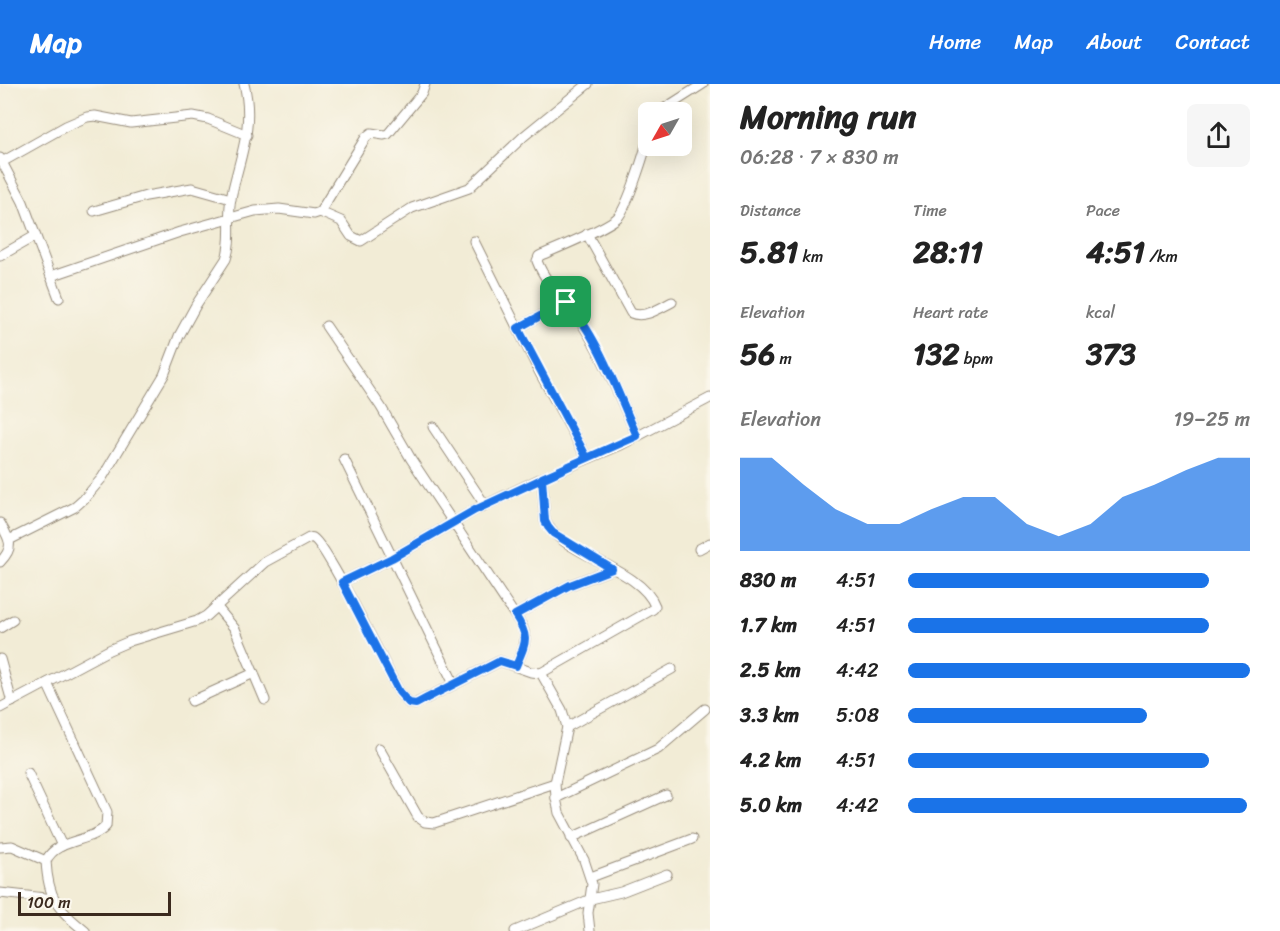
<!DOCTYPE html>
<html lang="en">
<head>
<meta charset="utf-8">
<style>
  body { margin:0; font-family:Sriracha,sans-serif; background:#f6f6f6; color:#222; height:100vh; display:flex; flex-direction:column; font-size:22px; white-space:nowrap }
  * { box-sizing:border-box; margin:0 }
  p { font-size:20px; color:#767676 }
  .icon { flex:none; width:33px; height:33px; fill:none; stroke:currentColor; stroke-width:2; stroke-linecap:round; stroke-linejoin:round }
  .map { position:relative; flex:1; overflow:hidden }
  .sheet { display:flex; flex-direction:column; background:#fff; width:570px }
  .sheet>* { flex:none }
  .needle { width:39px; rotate:231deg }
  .fabs { position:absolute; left:638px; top:18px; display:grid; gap:12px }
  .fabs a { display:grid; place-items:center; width:54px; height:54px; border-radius:9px; background:#fff; box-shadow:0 6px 24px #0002; font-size:30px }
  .scale { position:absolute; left:18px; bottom:15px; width:153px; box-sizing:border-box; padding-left:6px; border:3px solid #3b2a1e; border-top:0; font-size:16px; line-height:21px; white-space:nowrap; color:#3b2a1e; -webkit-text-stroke:4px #fbf7ec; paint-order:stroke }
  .pin { position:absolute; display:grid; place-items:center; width:51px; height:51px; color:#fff; margin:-26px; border-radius:12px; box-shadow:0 3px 9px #0006 }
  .round { display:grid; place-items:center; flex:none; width:63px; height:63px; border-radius:9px; background:#f6f6f6 }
  .headline { display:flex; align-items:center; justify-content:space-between; height:102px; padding:0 30px }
  h1 { font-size:33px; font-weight:700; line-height:45px }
  .figures { display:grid; grid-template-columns:repeat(3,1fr); gap:9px; height:102px; padding:6px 30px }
  .figures div { display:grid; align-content:center }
  .figures b { font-size:30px; font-weight:700 }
  .figures small { font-size:16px; font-weight:400 }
  .figures p { font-size:16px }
  .chart { height:168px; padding:12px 30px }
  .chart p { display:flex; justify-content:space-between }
  .chart svg { width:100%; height:108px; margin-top:6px; fill:#1a73e8; opacity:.7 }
  ul { padding:0 30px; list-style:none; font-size:20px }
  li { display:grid; grid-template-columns:96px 72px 1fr; align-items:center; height:45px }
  li i { height:15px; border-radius:8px; background:#1a73e8 }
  header { display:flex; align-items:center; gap:36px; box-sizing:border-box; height:84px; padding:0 30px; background:#1a73e8; color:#fff }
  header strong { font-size:28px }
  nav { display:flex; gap:33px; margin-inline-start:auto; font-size:21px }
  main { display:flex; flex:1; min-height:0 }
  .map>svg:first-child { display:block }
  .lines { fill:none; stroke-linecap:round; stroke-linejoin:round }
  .street-casing { stroke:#968b7a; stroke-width:11 }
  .street { stroke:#fff; stroke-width:9 }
  .route-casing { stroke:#fff; stroke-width:12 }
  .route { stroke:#1a73e8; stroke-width:8 }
</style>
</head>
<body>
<header>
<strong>Map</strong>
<nav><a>Home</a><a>Map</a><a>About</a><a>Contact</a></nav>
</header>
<main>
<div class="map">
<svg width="710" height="847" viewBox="0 0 710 847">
  <rect width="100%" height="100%" fill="#fbf7ec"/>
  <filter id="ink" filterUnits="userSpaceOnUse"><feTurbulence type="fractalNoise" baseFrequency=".0167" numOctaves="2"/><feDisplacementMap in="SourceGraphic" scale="12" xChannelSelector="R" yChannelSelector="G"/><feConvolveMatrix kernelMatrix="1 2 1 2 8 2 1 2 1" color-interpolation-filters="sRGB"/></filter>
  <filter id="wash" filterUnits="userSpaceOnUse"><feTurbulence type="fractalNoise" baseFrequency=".008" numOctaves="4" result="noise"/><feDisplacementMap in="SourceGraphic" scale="24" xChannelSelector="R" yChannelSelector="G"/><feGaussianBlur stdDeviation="1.35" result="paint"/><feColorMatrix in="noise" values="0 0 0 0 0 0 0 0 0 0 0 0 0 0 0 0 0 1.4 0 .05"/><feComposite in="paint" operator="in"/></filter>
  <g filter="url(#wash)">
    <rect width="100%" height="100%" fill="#f2ecd6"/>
  </g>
  <g filter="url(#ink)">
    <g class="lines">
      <g class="street-casing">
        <g id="street">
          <polyline points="659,28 703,0"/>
          <polyline points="0,74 23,118 59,214"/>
          <polyline points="2,78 66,42 87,33 95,32 131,39 193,32 208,35 247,51"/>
          <polyline points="94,127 146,112 192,104 231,115"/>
          <polyline points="320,128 341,137 351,152 361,157 412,124 469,104 524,52 588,0"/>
          <path d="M587 150 631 229C644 235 660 224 672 218"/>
          <polyline points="474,157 540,289 587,374"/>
          <polyline points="0,172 35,152"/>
          <polyline points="51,192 180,148 255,127 279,125 314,130 320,128 366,53 371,49 384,51 388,50 422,9 425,0"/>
          <path d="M326 242 381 323 411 375 522 542C529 557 522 567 516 582"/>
          <polyline points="518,244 566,218"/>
          <polyline points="433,343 485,421"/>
          <path d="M637 352C621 316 606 278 585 244 570 220 547 203 537 177L539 172C555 165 610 143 619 132 628 120 645 69 648 53"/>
          <polyline points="344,375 454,600"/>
          <path d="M0 439C10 456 15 463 0 478"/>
          <path d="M9 456 75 423 84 415 102 394 164 291 179 252 196 221 226 175C233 155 227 134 231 114 239 74 255 43 244 0"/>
          <polyline points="699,465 710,459"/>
          <polyline points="342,498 392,474 475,426 542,394"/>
          <polyline points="216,522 235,545 265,616"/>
          <polyline points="515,531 570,501 612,485"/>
          <polyline points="0,544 13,536"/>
          <polyline points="0,575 12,618"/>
          <polyline points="541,589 562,626 567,643 555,699 556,714 559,729 584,776 592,800 588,829 590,847"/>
          <path d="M47 599 107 728 106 742C91 759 56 754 46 777 48 814 57 825 85 847"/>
          <polyline points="192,617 254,589"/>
          <path d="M0 624 109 566 130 557 197 537 206 532 265 478 309 454C310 454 312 453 313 454 326 460 388 587 399 608L409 619 415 620 427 614 500 577 531 588 541 589 653 525 655 522C640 483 561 471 545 437L542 394 621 361 710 314"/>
          <polyline points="567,643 672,585"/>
          <polyline points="379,664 418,733 425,738 434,739 555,699"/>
          <polyline points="28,689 62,762"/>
          <polyline points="556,714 658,665 705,625"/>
          <polyline points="571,754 666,711"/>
          <polyline points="0,763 12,762 46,777"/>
          <polyline points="591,793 692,755"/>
          <polyline points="0,809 54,815"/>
          <polyline points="515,847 591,815 621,808 667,790"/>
        </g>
      </g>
      <use href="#street" class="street"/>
    </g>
  </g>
  <g class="lines" filter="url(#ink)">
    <g class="route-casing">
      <path id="route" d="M566 218 518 244 587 374 475 426 392 474 342 498 399 608 409 619 416 620 427 614 500 577 516 582C526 558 530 554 515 531L570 501 612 485 553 449 548 443 545 437 542 394 637 352C619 312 597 249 566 218"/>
    </g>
    <use href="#route" class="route"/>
  </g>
</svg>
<div class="fabs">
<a><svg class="needle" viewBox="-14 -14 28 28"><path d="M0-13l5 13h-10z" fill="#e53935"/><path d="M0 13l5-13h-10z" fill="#767676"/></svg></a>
</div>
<div class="scale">100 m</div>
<div class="pin" style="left:566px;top:218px;background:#1e9e55"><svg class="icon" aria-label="arrive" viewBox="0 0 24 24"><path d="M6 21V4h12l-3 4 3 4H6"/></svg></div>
</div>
<section class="sheet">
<div class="headline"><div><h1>Morning run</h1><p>06:28 · 7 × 830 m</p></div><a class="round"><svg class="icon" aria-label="share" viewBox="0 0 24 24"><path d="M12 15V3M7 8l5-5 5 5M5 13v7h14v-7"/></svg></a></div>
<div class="figures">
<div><p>Distance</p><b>5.81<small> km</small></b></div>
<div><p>Time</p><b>28:11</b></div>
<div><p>Pace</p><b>4:51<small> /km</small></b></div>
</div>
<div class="figures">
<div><p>Elevation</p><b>56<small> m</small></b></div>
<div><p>Heart rate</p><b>132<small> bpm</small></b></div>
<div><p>kcal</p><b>373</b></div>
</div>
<div class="chart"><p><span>Elevation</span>19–25 m</p>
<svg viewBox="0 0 160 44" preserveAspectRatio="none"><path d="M0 44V6L10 6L20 17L30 27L40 33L50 33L60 27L70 22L80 22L90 33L100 38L110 33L120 22L130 17L140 11L150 6L160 6V44z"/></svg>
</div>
<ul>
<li><b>830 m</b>4:51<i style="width:88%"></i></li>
<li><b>1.7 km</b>4:51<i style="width:88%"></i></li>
<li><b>2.5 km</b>4:42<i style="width:100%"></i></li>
<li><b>3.3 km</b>5:08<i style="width:70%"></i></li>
<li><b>4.2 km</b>4:51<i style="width:88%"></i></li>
<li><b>5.0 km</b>4:42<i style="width:99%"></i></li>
</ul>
</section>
</main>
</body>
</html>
